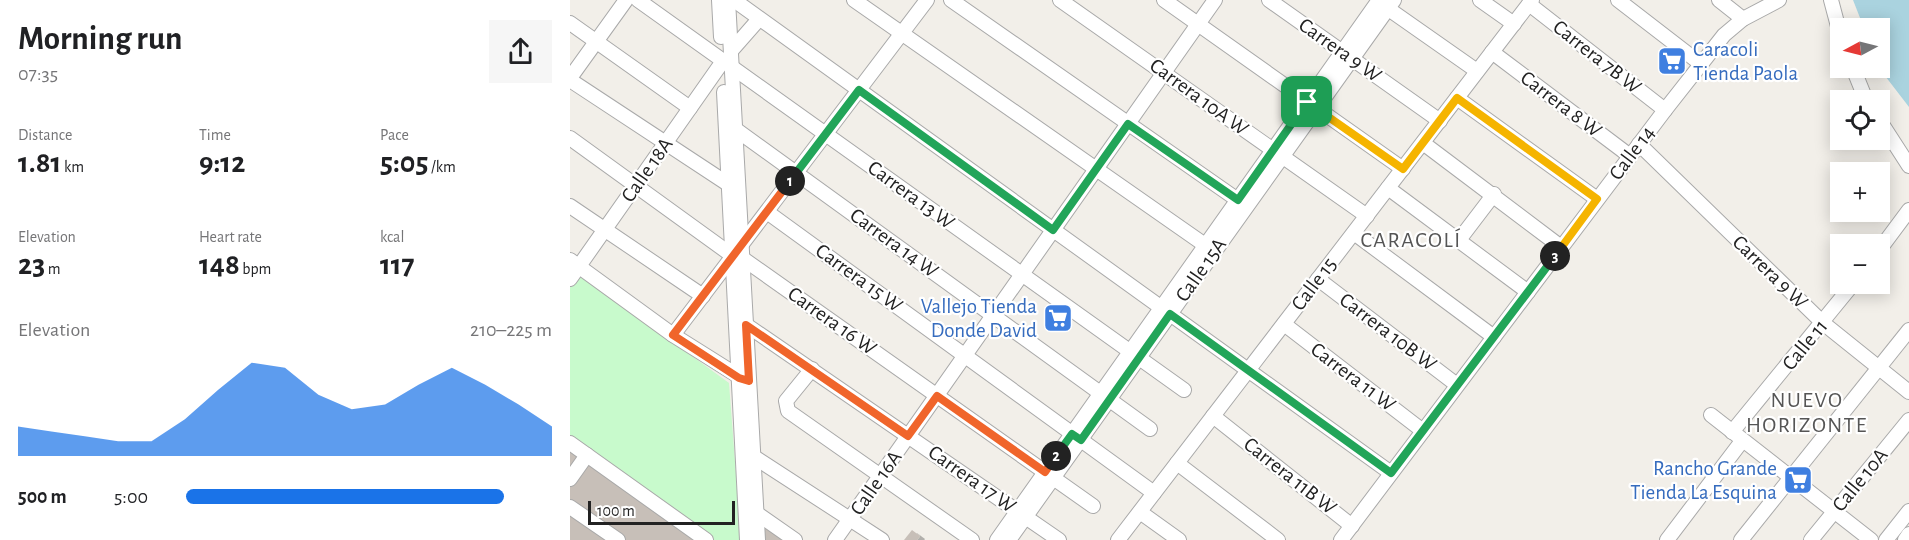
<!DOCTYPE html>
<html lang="en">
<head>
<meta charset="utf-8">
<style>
  body { margin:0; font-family:"Alegreya Sans",sans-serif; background:#f6f6f6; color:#202124; height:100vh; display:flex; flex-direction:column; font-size:22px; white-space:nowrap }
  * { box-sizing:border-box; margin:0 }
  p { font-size:20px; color:#757577 }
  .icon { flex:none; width:33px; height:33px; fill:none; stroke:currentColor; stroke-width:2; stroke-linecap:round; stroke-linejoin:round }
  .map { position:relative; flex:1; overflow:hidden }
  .panel { display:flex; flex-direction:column; background:#fff; width:570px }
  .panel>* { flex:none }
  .needle { width:39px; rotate:263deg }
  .buttons { position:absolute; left:1260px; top:18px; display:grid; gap:12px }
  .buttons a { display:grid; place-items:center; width:60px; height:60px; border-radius:0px; background:#fff; box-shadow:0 3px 15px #0003; font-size:30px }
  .scale { position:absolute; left:18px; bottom:15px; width:147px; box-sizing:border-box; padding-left:6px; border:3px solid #222; border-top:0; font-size:16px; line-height:21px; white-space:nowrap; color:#222; -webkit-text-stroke:4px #fff; paint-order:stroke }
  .pin { position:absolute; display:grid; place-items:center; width:51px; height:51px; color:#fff; margin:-26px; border-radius:12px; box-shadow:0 3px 9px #0006 }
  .km { position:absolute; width:30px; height:30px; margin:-15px; border-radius:50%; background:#222; color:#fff; font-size:16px; line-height:30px; text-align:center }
  .round { display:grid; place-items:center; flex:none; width:63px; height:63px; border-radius:0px; background:#f6f6f6 }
  .overview { display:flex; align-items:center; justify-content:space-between; height:102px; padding:0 18px }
  h1 { font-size:33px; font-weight:700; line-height:45px }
  .figures { display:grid; grid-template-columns:repeat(3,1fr); gap:9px; height:102px; padding:6px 18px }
  .figures div { display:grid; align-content:center }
  .figures b { font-size:30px; font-weight:700 }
  .figures small { font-size:16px; font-weight:400 }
  .figures p { font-size:16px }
  .chart { height:168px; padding:12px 18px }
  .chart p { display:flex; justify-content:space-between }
  .chart svg { width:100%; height:108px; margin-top:6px; fill:#1a73e8; opacity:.7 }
  ul { padding:0 18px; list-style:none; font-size:20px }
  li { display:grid; grid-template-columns:96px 72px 1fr; align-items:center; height:45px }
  li i { height:15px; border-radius:8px; background:#1a73e8 }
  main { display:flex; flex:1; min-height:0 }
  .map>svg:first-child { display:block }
  .park { fill:#c8facc }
  .water { fill:#aad3df }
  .building { fill:#c7bfb8; filter:url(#shadow) }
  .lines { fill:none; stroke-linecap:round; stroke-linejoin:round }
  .minor-casing { stroke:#a9a9a9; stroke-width:16 }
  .minor { stroke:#fff; stroke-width:14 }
  .split-1-casing { stroke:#fff; stroke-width:12 }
  .split-2-casing { stroke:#fff; stroke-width:12 }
  .split-3-casing { stroke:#fff; stroke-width:12 }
  .split-4-casing { stroke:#fff; stroke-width:12 }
  .split-1 { stroke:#22a559; stroke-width:8 }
  .split-2 { stroke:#f0652b; stroke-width:8 }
  .split-3 { stroke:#22a559; stroke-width:8 }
  .split-4 { stroke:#f5b400; stroke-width:8 }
  .labels { text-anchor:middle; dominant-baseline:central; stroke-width:4.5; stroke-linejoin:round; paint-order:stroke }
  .shop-label { font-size:21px; fill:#366cbe; stroke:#fff; text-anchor:end }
  .street-label { font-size:21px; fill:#222; stroke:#fff }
  .neighbourhood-label { font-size:22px; letter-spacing:1.5px; fill:#555; stroke:#fff }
</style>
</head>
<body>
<main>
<section class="panel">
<div class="overview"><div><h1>Morning run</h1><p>07:35</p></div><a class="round"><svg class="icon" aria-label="share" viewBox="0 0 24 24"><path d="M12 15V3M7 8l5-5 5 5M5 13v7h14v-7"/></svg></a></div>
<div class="figures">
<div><p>Distance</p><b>1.81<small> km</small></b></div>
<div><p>Time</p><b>9:12</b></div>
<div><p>Pace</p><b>5:05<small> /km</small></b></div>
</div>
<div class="figures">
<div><p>Elevation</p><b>23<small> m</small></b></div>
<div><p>Heart rate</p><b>148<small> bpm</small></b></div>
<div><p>kcal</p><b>117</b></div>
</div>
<div class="chart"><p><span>Elevation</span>210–225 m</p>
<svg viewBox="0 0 160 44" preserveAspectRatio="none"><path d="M0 44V32L10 34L20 36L30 38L40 38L50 29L60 17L70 6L80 8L90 19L100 25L110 23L120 15L130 8L140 15L150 23L160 32V44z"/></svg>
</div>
<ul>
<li><b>500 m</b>5:00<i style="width:87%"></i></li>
</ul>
</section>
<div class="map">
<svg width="1339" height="540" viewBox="0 0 1339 540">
  <defs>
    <filter id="shadow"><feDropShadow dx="5" dy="3" stdDeviation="0" flood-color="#0004"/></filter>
  </defs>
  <rect width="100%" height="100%" fill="#f2efe9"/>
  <polygon class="park" points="9,274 159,383 171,540 144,540 0,439 0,287"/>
  <polygon class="water" points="1283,0 1339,0 1339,107 1309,68 1310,28 1294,28"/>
  <g class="building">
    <polygon points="0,447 11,455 0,472"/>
    <polygon points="19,460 130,540 54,540 0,503 0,484"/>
    <polygon points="0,509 45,540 0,540"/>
    <polygon points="191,521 219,540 192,540"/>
    <polygon points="342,530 350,536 347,540 334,540"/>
  </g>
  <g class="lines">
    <g class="minor-casing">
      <g id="minor">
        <polyline points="68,0 614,390"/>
        <polyline points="149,0 151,37"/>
        <polyline points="158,0 188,540"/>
        <polyline points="164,0 821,473"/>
        <polyline points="284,0 635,245"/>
        <polyline points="381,0 675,205"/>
        <polyline points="490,0 797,216"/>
        <polyline points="594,0 833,169"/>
        <polyline points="699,0 870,121"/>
        <polyline points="910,0 944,24"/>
        <polyline points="1048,0 1131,64"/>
        <polyline points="1149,0 1173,19"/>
        <polyline points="1261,0 1270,34"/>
        <polyline points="810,3 907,71"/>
        <polyline points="959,4 1095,110"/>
        <polyline points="0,23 120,108"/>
        <polyline points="161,51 189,19"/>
        <polyline points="922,52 1060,156"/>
        <polyline points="1283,68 1296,100"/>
        <polyline points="0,78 56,0"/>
        <polyline points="0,80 164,188"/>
        <polyline points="154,92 177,540"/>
        <polyline points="887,98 1027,199"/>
        <polyline points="1310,121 1339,166"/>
        <polyline points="161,126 580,429"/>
        <polyline points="0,138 163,256 172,258 523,506"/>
        <polyline points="853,143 991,247"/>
        <polyline points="1069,144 1253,323 1339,392"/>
        <polyline points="818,188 958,292"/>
        <polyline points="0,206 133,296"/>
        <polyline points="197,212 584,493"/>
        <polyline points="784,233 924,337"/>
        <polyline points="889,240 924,194"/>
        <polyline points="1310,249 1339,210"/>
        <polyline points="0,260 103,335 173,379"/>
        <polyline points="0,279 153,61"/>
        <polyline points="748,279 887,385"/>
        <polyline points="172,322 489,540"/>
        <polyline points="714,324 853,431"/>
        <polyline points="103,335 357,0"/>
        <polyline points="242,369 216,401 218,411 402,540"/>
        <polyline points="1141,415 1301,540"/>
        <polyline points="643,416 782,526"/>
        <polyline points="1162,432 1283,284"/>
        <polyline points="0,443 136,540"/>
        <polyline points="178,453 312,540"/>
        <polyline points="607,463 708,540"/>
        <polyline points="0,479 17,455"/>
        <polyline points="0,507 48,540"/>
        <polyline points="182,510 225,540"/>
        <polyline points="570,512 609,540"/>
        <polyline points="265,540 645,0"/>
        <polyline points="427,540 809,0"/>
        <polyline points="439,540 824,0"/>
        <polyline points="548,540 962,0"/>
        <polyline points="771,540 1095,110 1154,35 1173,19 1209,0"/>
        <polyline points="1097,540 1172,441"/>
        <polyline points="1171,540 1339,330"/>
        <polyline points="1241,540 1339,420"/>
        <polyline points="1316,540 1339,511"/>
        <polyline points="1335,540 1339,534"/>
      </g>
    </g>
    <use href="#minor" class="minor"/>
  </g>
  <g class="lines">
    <g class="split-1-casing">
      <polyline id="split-1" points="220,181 289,90 483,230 558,124 668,200 737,102"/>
    </g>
    <g class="split-2-casing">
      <polyline id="split-2" points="220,181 103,335 169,378 179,381 176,325 338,436 367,396 475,472 486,456"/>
    </g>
    <g class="split-3-casing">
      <polyline id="split-3" points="486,456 502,434 511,440 600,314 821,473 985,256"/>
    </g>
    <g class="split-4-casing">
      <polyline id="split-4" points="737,102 833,169 887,98 1027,199 985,256"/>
    </g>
    <use href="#split-1" class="split-1"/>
    <use href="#split-2" class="split-2"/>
    <use href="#split-3" class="split-3"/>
    <use href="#split-4" class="split-4"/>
  </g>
  <defs>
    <g id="supermarket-square" transform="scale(1.5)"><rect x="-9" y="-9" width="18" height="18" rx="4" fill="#3f7fe0" stroke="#fff"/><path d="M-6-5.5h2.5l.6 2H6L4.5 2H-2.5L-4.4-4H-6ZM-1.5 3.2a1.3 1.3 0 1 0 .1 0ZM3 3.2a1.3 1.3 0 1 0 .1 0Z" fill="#fff"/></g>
  </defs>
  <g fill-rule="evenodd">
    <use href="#supermarket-square" x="1102" y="61"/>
    <use href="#supermarket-square" x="488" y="318"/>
    <use href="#supermarket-square" x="1228" y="480"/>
  </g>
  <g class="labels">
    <g class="shop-label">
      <text x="1123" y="49" text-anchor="start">Caracoli<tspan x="1123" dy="24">Tienda Paola</tspan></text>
      <text x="467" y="306">Vallejo Tienda<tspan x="467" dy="24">Donde David</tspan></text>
      <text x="1207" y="468">Rancho Grande<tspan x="1207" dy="24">Tienda La Esquina</tspan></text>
    </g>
    <g class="street-label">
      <text transform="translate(770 50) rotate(35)">Carrera 9 W</text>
      <text transform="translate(1027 57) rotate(38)">Carrera 7B W</text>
      <text transform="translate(629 97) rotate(36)">Carrera 10A W</text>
      <text transform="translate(991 104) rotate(37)">Carrera 8 W</text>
      <text transform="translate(1062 153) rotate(-53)">Calle 14</text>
      <text transform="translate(77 170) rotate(-55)">Calle 18A</text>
      <text transform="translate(341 195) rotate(36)">Carrera 13 W</text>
      <text transform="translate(324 243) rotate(36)">Carrera 14 W</text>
      <text transform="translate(631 270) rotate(-55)">Calle 15A</text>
      <text transform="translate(1200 272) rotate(44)">Carrera 9 W</text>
      <text transform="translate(289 278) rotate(36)">Carrera 15 W</text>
      <text transform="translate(744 284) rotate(-53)">Calle 15</text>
      <text transform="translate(262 321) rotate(35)">Carrera 16 W</text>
      <text transform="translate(818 332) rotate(37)">Carrera 10B W</text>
      <text transform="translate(1235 345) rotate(-51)">Calle 11</text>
      <text transform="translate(783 377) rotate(37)">Carrera 11 W</text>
      <text transform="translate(720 476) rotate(38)">Carrera 11B W</text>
      <text transform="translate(402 479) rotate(35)">Carrera 17 W</text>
      <text transform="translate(1290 480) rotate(-51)">Calle 10A</text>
      <text transform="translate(306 483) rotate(-55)">Calle 16A</text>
    </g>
    <g class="neighbourhood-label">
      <text x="841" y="240">CARACOLÍ</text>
      <text x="1237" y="400">NUEVO<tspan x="1237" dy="25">HORIZONTE</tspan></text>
    </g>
  </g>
</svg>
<div class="buttons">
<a><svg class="needle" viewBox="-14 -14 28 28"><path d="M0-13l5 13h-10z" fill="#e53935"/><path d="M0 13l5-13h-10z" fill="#757577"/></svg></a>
<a><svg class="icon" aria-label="locate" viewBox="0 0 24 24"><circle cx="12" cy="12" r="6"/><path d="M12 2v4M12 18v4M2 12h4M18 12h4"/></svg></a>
<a>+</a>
<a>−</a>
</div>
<div class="scale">100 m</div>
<div class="pin" style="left:737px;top:102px;background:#1e9e55"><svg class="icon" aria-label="arrive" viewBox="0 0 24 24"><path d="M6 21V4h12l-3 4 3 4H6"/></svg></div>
<b class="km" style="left:220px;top:181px">1</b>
<b class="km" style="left:486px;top:456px">2</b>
<b class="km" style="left:985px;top:256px">3</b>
</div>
</main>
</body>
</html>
